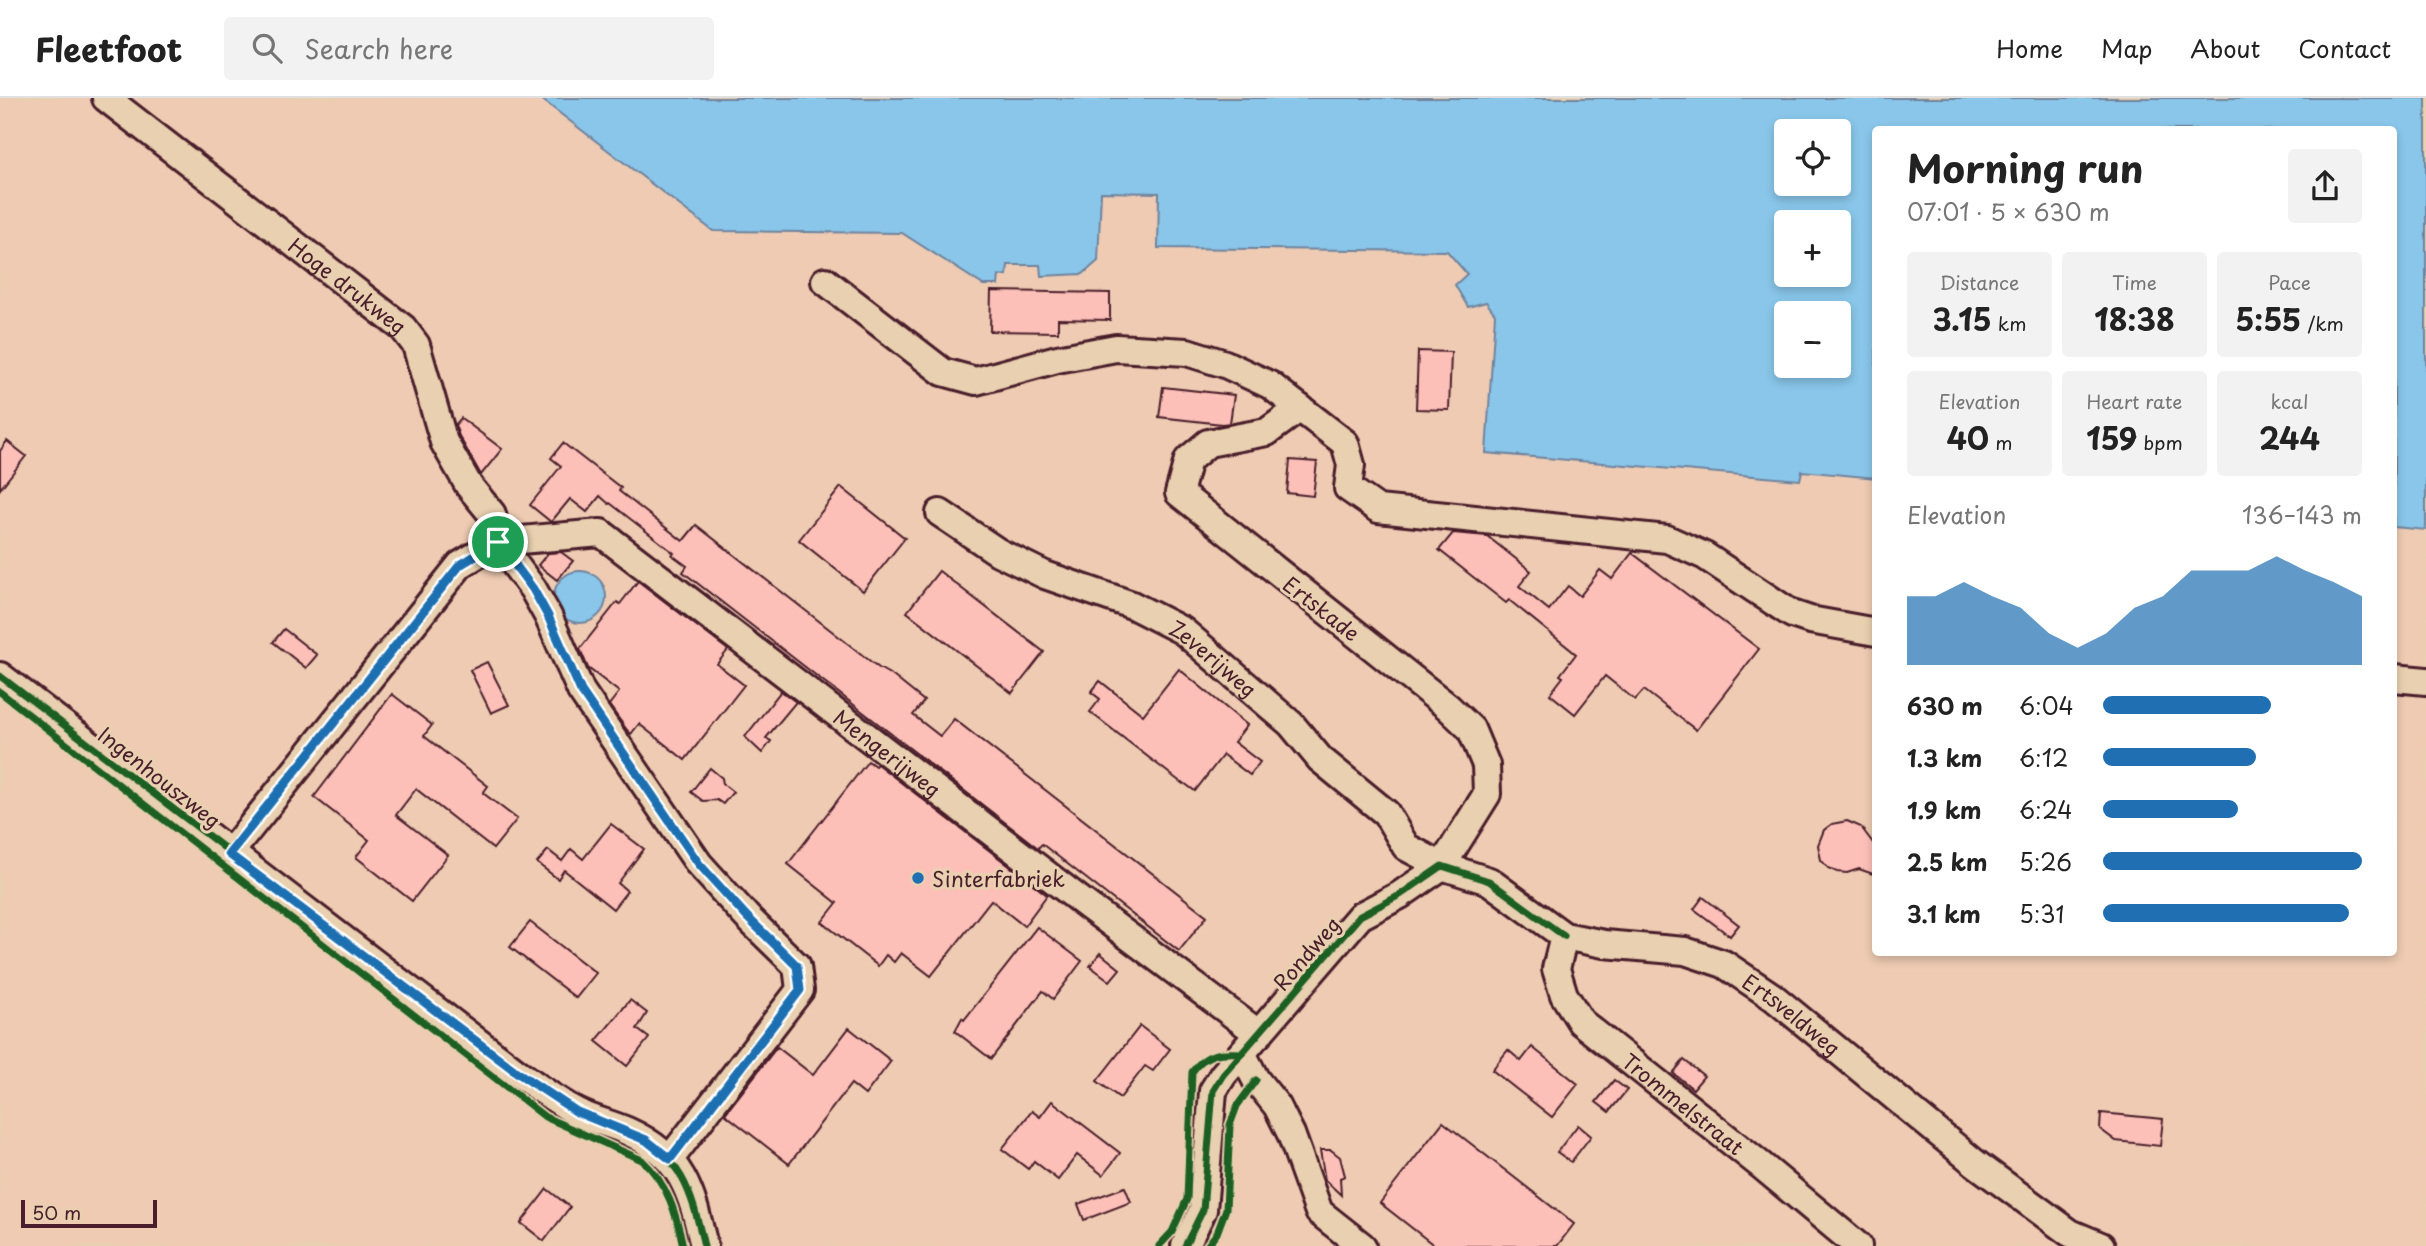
<!DOCTYPE html>
<html lang="en">
<head>
<meta charset="utf-8">
<style>
  body { margin:0; font-family:"Playpen Sans",sans-serif; background:#f2f2f2; color:#222; height:100vh; display:flex; flex-direction:column; font-size:26px; white-space:nowrap }
  * { box-sizing:border-box; margin:0 }
  p { font-size:23px; color:#767676 }
  .icon { flex:none; width:38px; height:38px; fill:none; stroke:currentColor; stroke-width:2; stroke-linecap:round; stroke-linejoin:round }
  .map { position:relative; flex:1; overflow:hidden }
  .panel { position:absolute; left:1872px; top:28px; width:525px; height:830px; display:flex; flex-direction:column; background:#fff; border-radius:7px; box-shadow:0 4px 10px #0003 }
  .panel>* { flex:none }
  .controls { position:absolute; left:1774px; top:21px; display:grid; gap:14px }
  .controls a { display:grid; place-items:center; width:77px; height:77px; border-radius:7px; background:#fff; box-shadow:0 4px 10px #0003; font-size:35px }
  .scale { position:absolute; left:21px; bottom:18px; width:136px; box-sizing:border-box; padding-left:7px; border:4px solid #4a1f2b; border-top:0; font-size:19px; line-height:24px; white-space:nowrap; color:#4a1f2b; -webkit-text-stroke:5px #e8d0b0; paint-order:stroke }
  .pin { position:absolute; display:grid; place-items:center; width:60px; height:60px; color:#fff; margin:-30px; border:4px solid #fff; border-radius:50%; box-shadow:0 2px 7px #0007 }
  .round { display:grid; place-items:center; flex:none; width:74px; height:74px; border-radius:7px; background:#f2f2f2 }
  .summary { display:flex; align-items:center; justify-content:space-between; height:119px; padding:0 35px }
  h1 { font-size:38px; font-weight:700; line-height:52px }
  .metrics { display:grid; grid-template-columns:repeat(3,1fr); gap:10px; height:119px; padding:7px 35px }
  .metrics div { display:grid; align-content:center; border-radius:7px; background:#f2f2f2; text-align:center }
  .metrics b { font-size:30px; font-weight:700 }
  .metrics small { font-size:19px; font-weight:400 }
  .metrics p { font-size:19px }
  .chart { height:196px; padding:14px 35px }
  .chart p { display:flex; justify-content:space-between }
  .chart svg { width:100%; height:126px; margin-top:7px; fill:#1f6fb2; opacity:.7 }
  ul { padding:0 35px; list-style:none; font-size:23px }
  li { display:grid; grid-template-columns:112px 84px 1fr; align-items:center; height:52px }
  li i { height:18px; border-radius:9px; background:#1f6fb2 }
  header { display:flex; align-items:center; gap:42px; box-sizing:border-box; height:98px; padding:0 35px; background:#fff; border-bottom:2px solid #e0e0e0 }
  header strong { font-size:33px }
  nav { display:flex; gap:38px; margin-inline-start:auto; font-size:24px }
  .search { width:490px; height:63px; background:#f2f2f2; display:flex; align-items:center; gap:18px; box-sizing:border-box; padding:0 24px; border-radius:7px; color:#767676; font-size:26px }
  .map>svg:first-child { display:block }
  .built { fill:#eecbb2 }
  .water { fill:#89c6e9; stroke:#70839d; stroke-width:2; fill-rule:evenodd }
  .building { fill:#fcc0b8; stroke:#4a1f2b; stroke-width:2 }
  .lines { fill:none; stroke-linecap:round; stroke-linejoin:round }
  .minor-casing { stroke:#4a1f2b; stroke-width:32 }
  .minor { stroke:#e8d0b0; stroke-width:26 }
  .cycleway-casing { stroke:#e8d0b0; stroke-width:11 }
  .cycleway { stroke:#1b5e20; stroke-width:7 }
  .route-casing { stroke:#fff; stroke-width:14 }
  .route { stroke:#1f6fb2; stroke-width:9 }
  .poi-dot { fill:#1f6fb2; stroke:#e8d0b0; stroke-width:2.5 }
  .labels { text-anchor:middle; dominant-baseline:central; stroke-width:6; stroke-linejoin:round; paint-order:stroke }
  .street-label { font-size:21px; fill:#4a1f2b; stroke:#e8d0b0 }
  .poi-label { font-size:21px; fill:#4a1f2b; stroke:#e8d0b0; text-anchor:start }
</style>
</head>
<body>
<header>
<strong>Fleetfoot</strong>
<div class="search"><svg class="icon" aria-label="search" viewBox="0 0 24 24"><circle cx="10" cy="10" r="6"/><path d="M15 15l6 6"/></svg>Search here</div>
<nav><a>Home</a><a>Map</a><a>About</a><a>Contact</a></nav>
</header>
<div class="map">
<svg width="2426" height="1148" viewBox="0 0 2426 1148">
  <rect width="100%" height="100%" fill="#e8d0b0"/>
  <filter id="ink" filterUnits="userSpaceOnUse"><feTurbulence type="fractalNoise" baseFrequency=".0143" numOctaves="2"/><feDisplacementMap in="SourceGraphic" scale="14" xChannelSelector="R" yChannelSelector="G"/><feConvolveMatrix kernelMatrix="1 2 1 2 8 2 1 2 1" color-interpolation-filters="sRGB"/></filter>
  <g filter="url(#ink)">
    <polygon class="built" points="0,0 628,0 1077,62 1377,127 1787,268 1839,268 1876,250 1876,854 2394,854 2394,289 2426,291 2426,1148 0,1148"/>
    <g class="water">
      <path d="M540 0H2426V432L2394 429V32H1876V380L1802 373 1800 382 1486 355 1495 216 1486 204 1468 209 1455 187 1467 176 1447 153 1158 150 1159 95 1101 94 1098 163 1083 176 1041 178 1040 167H1008L1007 177 999 178 998 187H983L902 135 713 133ZM1787 33H1839V86H1787ZM1787 124H1839V177H1787ZM1787 215H1839V268H1787Z"/>
      <circle cx="580" cy="499" r="26"/>
    </g>
    <g class="building">
      <polygon points="991,193 1110,195 1110,222 1058,221 1058,234 990,233"/>
      <polygon points="1418,253 1451,254 1449,312 1416,311"/>
      <polygon points="1163,289 1234,297 1230,325 1222,326 1159,319"/>
      <polygon points="461,320 502,351 481,377 459,338 455,327"/>
      <polygon points="7,343 26,358 0,391 0,353"/>
      <polygon points="563,345 621,390 619,393 683,443 696,427 879,570 893,578 924,603 913,617 940,638 954,621 1207,818 1179,853 1042,746 1038,750 683,474 687,468 672,457 674,455 610,405 609,406 600,398 587,414 570,401 551,424 530,407 561,368 551,360"/>
      <polygon points="1290,362 1317,364 1313,398 1287,395"/>
      <polygon points="841,389 905,440 863,493 799,442"/>
      <polygon points="1453,435 1487,438 1531,473 1519,488 1549,512 1568,488 1580,498 1600,472 1612,481 1632,455 1759,551 1696,632 1644,592 1635,602 1605,578 1575,616 1550,596 1563,579 1560,577 1576,556 1509,502 1506,505 1439,452"/>
      <polygon points="561,454 573,463 557,482 538,467 548,455"/>
      <polygon points="939,473 1044,554 1012,595 907,514"/>
      <polygon points="638,483 728,552 717,566 744,587 685,662 639,626 631,636 627,632 609,607 619,594 588,570 580,551 617,504 620,506"/>
      <polygon points="284,531 317,557 306,570 273,544"/>
      <polygon points="487,564 509,607 491,615 470,572"/>
      <polygon points="1179,571 1247,627 1234,644 1260,664 1250,677 1223,657 1195,693 1184,685 1183,686 1090,614 1100,601 1091,594 1100,583 1143,617"/>
      <polygon points="781,593 796,604 766,640 771,643 762,655 745,639"/>
      <polygon points="392,596 432,627 424,638 488,688 483,695 517,721 493,751 416,691 396,717 448,757 412,803 356,759 369,742 314,699"/>
      <polygon points="868,663 875,668 877,666 1047,797 1024,828 991,802 931,878 901,855 894,864 886,857 878,868 822,824 837,805 788,766"/>
      <polygon points="710,670 722,680 723,686 733,694 723,706 717,702 703,703 691,694"/>
      <polygon points="1847,723 1861,729 1876,749 1876,777 1859,771 1847,775 1837,774 1828,770 1821,762 1818,747 1824,732 1832,726"/>
      <polygon points="611,726 644,751 618,785 627,793 613,811 564,772 558,781 537,765 548,752 562,763 571,751 583,761"/>
      <polygon points="1703,799 1739,827 1730,838 1694,811"/>
      <polygon points="530,824 596,875 576,900 510,849"/>
      <polygon points="1037,829 1082,863 1053,901 1043,893 991,961 955,933 962,920 964,922"/>
      <polygon points="1100,855 1120,871 1110,883 1090,868"/>
      <polygon points="630,902 647,915 637,931 649,940 627,968 596,943"/>
      <polygon points="1140,928 1170,951 1153,973 1145,968 1120,1000 1097,983"/>
      <polygon points="849,930 891,963 865,997 851,986 789,1066 725,1016 777,949 813,977"/>
      <polygon points="1532,949 1578,986 1552,1019 1492,972 1508,952 1521,963"/>
      <polygon points="1684,962 1704,978 1693,991 1673,975"/>
      <polygon points="1614,982 1627,992 1609,1014 1596,1004"/>
      <polygon points="1052,1003 1120,1055 1103,1077 1077,1057 1058,1082 1034,1063 1028,1071 1002,1051 1032,1013 1040,1019"/>
      <polygon points="2101,1015 2163,1021 2160,1048 2116,1043 2100,1031"/>
      <polygon points="1443,1024 1574,1126 1557,1148 1435,1148 1380,1105"/>
      <polygon points="1578,1027 1591,1038 1571,1064 1557,1054"/>
      <polygon points="1320,1052 1331,1052 1340,1059 1345,1078 1340,1080 1341,1097 1325,1082"/>
      <polygon points="1125,1089 1131,1104 1084,1122 1078,1106"/>
      <polygon points="547,1091 570,1109 544,1143 521,1125"/>
    </g>
    <g class="lines">
      <g class="minor-casing">
        <g id="minor">
          <path id="s1" d="M106 0 403 230 416 247 444 344 469 388 492 416 498 444 601 435 1080 802 1259 936"/>
          <polyline points="825,183 943,274 976,283 1057,261 1116,250 1187,254 1225,266 1270,287 1345,345 1351,367 1348,390 1378,411 1667,441 1705,458 1792,516 1810,522 1876,534"/>
          <path id="s2" d="M940 415 998 454 1045 477 1132 507 1183 533 1291 626 1320 661 1386 715 1406 749 1442 768 1489 783 1564 838 1604 846 1685 853 1724 866 1773 899 1975 1065 2070 1135 2101 1148"/>
          <path d="M0 578 518 975C537 988 556 1003 577 1014 593 1022 611 1026 627 1033 683 1058 691 1093 704 1148"/>
          <polyline points="2394,580 2426,583"/>
          <polyline points="229,756 460,467 498,444 533,491 548,518 581,593 699,766 747,819 797,868 800,892 670,1061"/>
          <path id="s3" d="M1564 838 1556 871 1564 897 1581 924 1762 1068 1858 1148"/>
          <polyline points="1242,955 1256,982 1277,1008 1291,1036 1319,1114 1362,1148"/>
          <polyline points="1185,1148 1203,1112 1213,993 1223,977 1360,818 1400,797 1442,768 1487,696 1486,667 1471,631 1448,609 1179,395 1188,362 1208,345 1267,334 1300,310"/>
        </g>
      </g>
      <use href="#minor" class="minor"/>
      <g class="cycleway-casing">
        <g id="cycleway">
          <path d="M0 578 518 975C537 988 556 1003 577 1014 593 1022 611 1026 627 1033 683 1058 691 1093 704 1148"/>
          <path d="M0 594 545 1019 642 1062C668 1086 676 1115 683 1148"/>
          <path d="M1159 1148 1172 1134 1187 1101 1192 974C1206 954 1220 954 1242 955"/>
          <polyline points="1185,1148 1203,1112 1213,993 1223,977 1360,818 1400,797 1442,768 1489,783 1564,838"/>
          <polyline points="1207,1148 1217,1135 1226,1111 1230,1027 1237,1008 1256,982"/>
        </g>
      </g>
      <use href="#cycleway" class="cycleway"/>
    </g>
  </g>
  <g class="lines" filter="url(#ink)">
    <g class="route-casing">
      <polygon id="route" points="498,444 533,491 548,518 581,593 699,766 747,819 797,868 800,892 670,1061 646,1042 577,1014 518,975 229,756 460,467"/>
    </g>
    <use href="#route" class="route"/>
  </g>
  <circle class="poi-dot" cx="918" cy="780" r="7"/>
  <g class="labels">
    <g class="street-label">
      <text stroke="none"><textPath href="#s1" startOffset="306">Hoge drukweg</textPath></text>
      <text transform="translate(1322 510) rotate(38)">Ertskade</text>
      <text stroke="none"><textPath href="#s2" startOffset="312">Zeverijweg</textPath></text>
      <text stroke="none"><textPath href="#s1" startOffset="1078">Mengerijweg</textPath></text>
      <text transform="translate(160 679) rotate(38)">Ingenhouszweg</text>
      <text transform="translate(1306 855) rotate(-49)">Rondweg</text>
      <text stroke="none"><textPath href="#s2" startOffset="1015">Ertsveldweg</textPath></text>
      <text stroke="none"><textPath href="#s3" startOffset="224">Trommelstraat</textPath></text>
    </g>
    <g class="poi-label">
      <text x="932" y="780">Sinterfabriek</text>
    </g>
  </g>
</svg>
<div class="controls">
<a><svg class="icon" aria-label="locate" viewBox="0 0 24 24"><circle cx="12" cy="12" r="6"/><path d="M12 2v4M12 18v4M2 12h4M18 12h4"/></svg></a>
<a>+</a>
<a>−</a>
</div>
<div class="scale">50 m</div>
<div class="pin" style="left:498px;top:444px;background:#1e9e55"><svg class="icon" aria-label="arrive" viewBox="0 0 24 24"><path d="M6 21V4h12l-3 4 3 4H6"/></svg></div>
<section class="panel">
<div class="summary"><div><h1>Morning run</h1><p>07:01 · 5 × 630 m</p></div><a class="round"><svg class="icon" aria-label="share" viewBox="0 0 24 24"><path d="M12 15V3M7 8l5-5 5 5M5 13v7h14v-7"/></svg></a></div>
<div class="metrics">
<div><p>Distance</p><b>3.15<small> km</small></b></div>
<div><p>Time</p><b>18:38</b></div>
<div><p>Pace</p><b>5:55<small> /km</small></b></div>
</div>
<div class="metrics">
<div><p>Elevation</p><b>40<small> m</small></b></div>
<div><p>Heart rate</p><b>159<small> bpm</small></b></div>
<div><p>kcal</p><b>244</b></div>
</div>
<div class="chart"><p><span>Elevation</span>136–143 m</p>
<svg viewBox="0 0 160 44" preserveAspectRatio="none"><path d="M0 44V20L10 20L20 15L30 20L40 24L50 33L60 38L70 33L80 24L90 20L100 11L110 11L120 11L130 6L140 11L150 15L160 20V44z"/></svg>
</div>
<ul>
<li><b>630 m</b>6:04<i style="width:65%"></i></li>
<li><b>1.3 km</b>6:12<i style="width:59%"></i></li>
<li><b>1.9 km</b>6:24<i style="width:52%"></i></li>
<li><b>2.5 km</b>5:26<i style="width:100%"></i></li>
<li><b>3.1 km</b>5:31<i style="width:95%"></i></li>
</ul>
</section>
</div>
</body>
</html>
